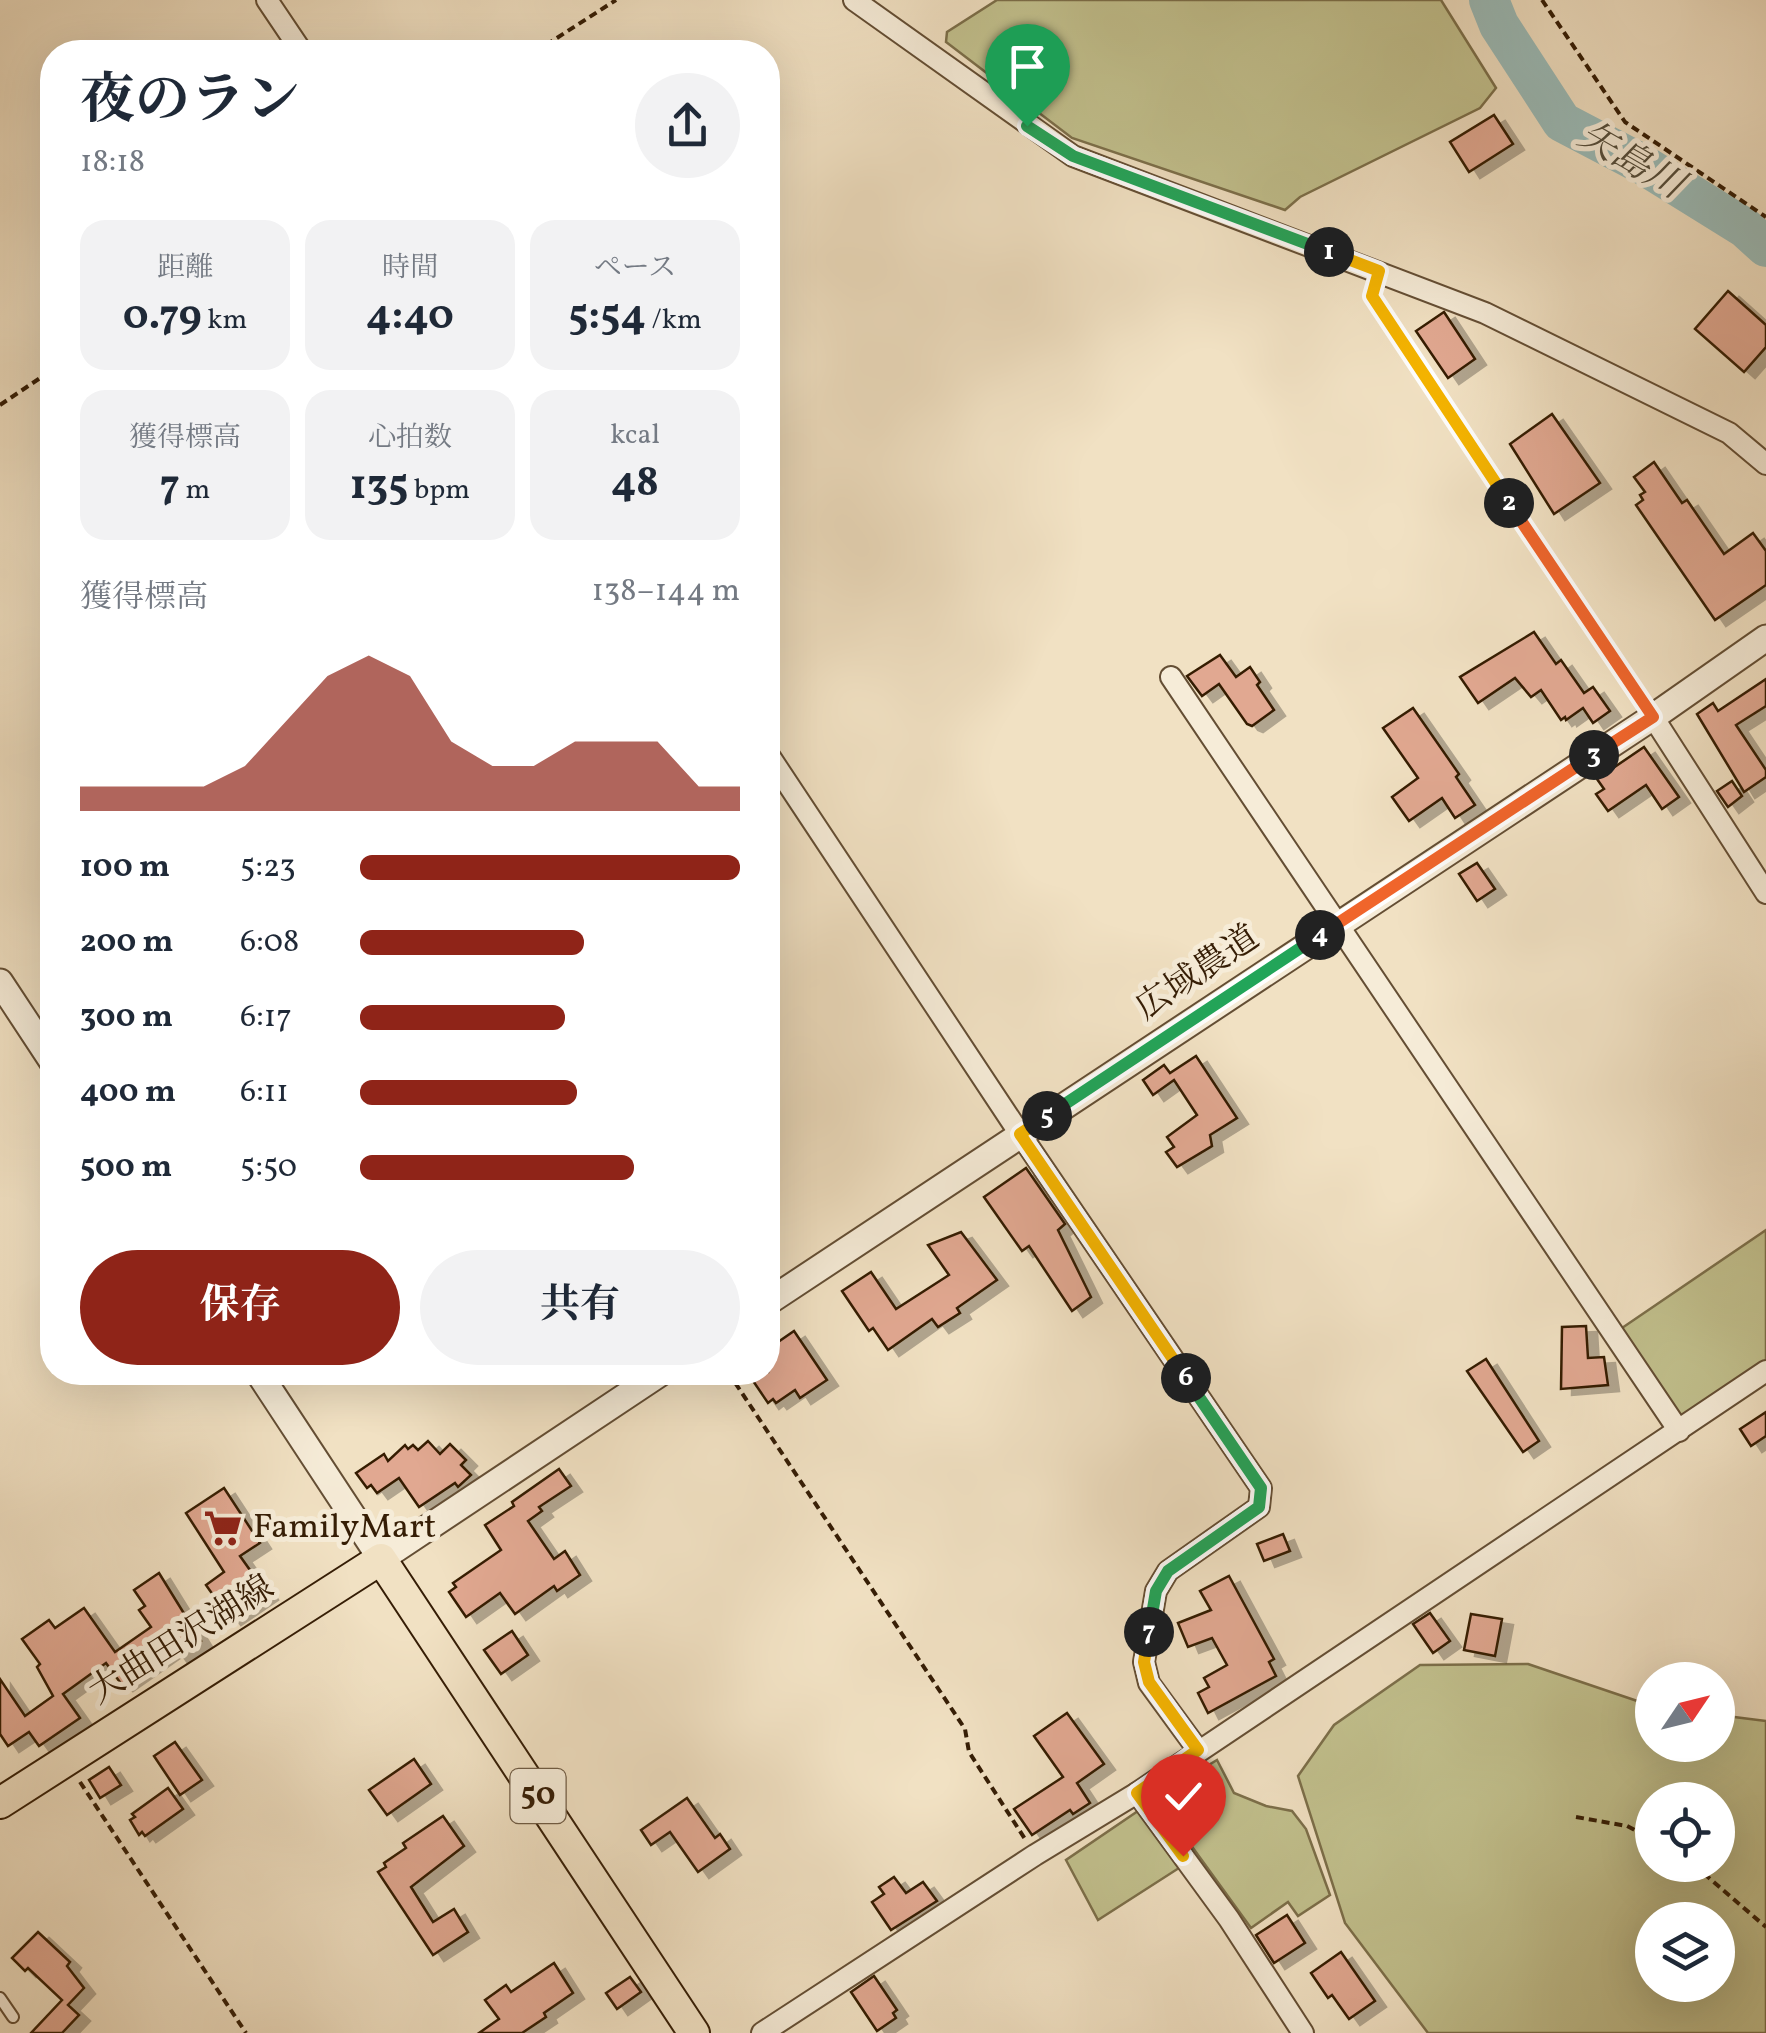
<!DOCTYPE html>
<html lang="ja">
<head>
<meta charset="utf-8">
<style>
  body { margin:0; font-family:Vollkorn,"Noto Serif JP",serif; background:#f2f2f3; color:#1f2937; height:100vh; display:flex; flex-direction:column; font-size:38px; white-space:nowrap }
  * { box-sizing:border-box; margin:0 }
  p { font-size:32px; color:#747a83 }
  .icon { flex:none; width:55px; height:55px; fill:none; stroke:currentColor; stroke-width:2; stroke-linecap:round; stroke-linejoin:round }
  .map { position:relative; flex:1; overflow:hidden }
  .panel { position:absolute; left:40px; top:40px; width:740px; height:1345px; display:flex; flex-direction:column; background:#fff; border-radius:40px; box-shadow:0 10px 40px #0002 }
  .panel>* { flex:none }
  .needle { width:65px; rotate:55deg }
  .controls { position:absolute; left:1635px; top:1662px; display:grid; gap:20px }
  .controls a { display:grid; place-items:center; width:100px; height:100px; border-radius:50%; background:#fff; box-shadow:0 10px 40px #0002; font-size:50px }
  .pin { position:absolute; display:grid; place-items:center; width:85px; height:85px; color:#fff; margin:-102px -42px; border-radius:50% 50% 50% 0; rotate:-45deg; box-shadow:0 0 10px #0007 }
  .pin .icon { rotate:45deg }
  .km { position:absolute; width:50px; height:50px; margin:-25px; border-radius:50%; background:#222; color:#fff; font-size:28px; line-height:50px; text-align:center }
  .round { display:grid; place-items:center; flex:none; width:105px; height:105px; border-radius:52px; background:#f2f2f3 }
  .headline { display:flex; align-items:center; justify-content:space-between; height:170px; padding:0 40px }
  h1 { font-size:55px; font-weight:700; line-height:75px }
  .figures { display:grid; grid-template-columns:repeat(3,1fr); gap:15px; height:170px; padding:10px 40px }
  .figures div { display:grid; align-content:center; border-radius:25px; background:#f2f2f3; text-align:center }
  .figures b { font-size:42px; font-weight:700 }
  .figures small { font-size:28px; font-weight:400 }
  .figures p { font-size:28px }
  .chart { height:280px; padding:20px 40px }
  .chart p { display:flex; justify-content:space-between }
  .chart svg { width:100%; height:180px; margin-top:10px; fill:#8f2418; opacity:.7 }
  .cta { display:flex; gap:20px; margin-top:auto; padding:20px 40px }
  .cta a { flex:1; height:115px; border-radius:60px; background:#8f2418; color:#fff; font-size:40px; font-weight:700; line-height:115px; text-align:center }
  .cta a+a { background:#f2f2f3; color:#1f2937 }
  ul { padding:0 40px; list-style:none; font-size:32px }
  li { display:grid; grid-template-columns:160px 120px 1fr; align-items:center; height:75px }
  li i { height:25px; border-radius:12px; background:#8f2418 }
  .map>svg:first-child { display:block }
  .green { fill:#c2c18e; stroke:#7c6f4a; stroke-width:2.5; fill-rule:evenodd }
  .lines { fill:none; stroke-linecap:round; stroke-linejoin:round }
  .river { stroke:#9bbcb9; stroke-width:40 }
  .building { fill:#e1a891; stroke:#351d05; stroke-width:2.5; filter:url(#shadow) }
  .service-casing { stroke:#644e34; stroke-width:14 }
  .minor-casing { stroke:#644e34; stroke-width:24 }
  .tertiary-casing { stroke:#644e34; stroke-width:29 }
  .primary-casing { stroke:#351d05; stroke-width:34 }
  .path { stroke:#351d05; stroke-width:4; stroke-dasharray:8 5; stroke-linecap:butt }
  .service { stroke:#f6ecd8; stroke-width:10 }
  .minor { stroke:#f6ecd8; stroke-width:20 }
  .tertiary { stroke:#f6ecd8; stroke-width:25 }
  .primary { stroke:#f1e1c3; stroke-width:30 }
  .split-1-casing { stroke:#fff; stroke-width:20 }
  .split-2-casing { stroke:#fff; stroke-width:20 }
  .split-3-casing { stroke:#fff; stroke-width:20 }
  .split-4-casing { stroke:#fff; stroke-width:20 }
  .split-5-casing { stroke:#fff; stroke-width:20 }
  .split-6-casing { stroke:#fff; stroke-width:20 }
  .split-7-casing { stroke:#fff; stroke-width:20 }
  .split-8-casing { stroke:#fff; stroke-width:20 }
  .split-1 { stroke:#22a559; stroke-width:12 }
  .split-2 { stroke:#f5b400; stroke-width:12 }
  .split-3 { stroke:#f0652b; stroke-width:12 }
  .split-4 { stroke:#f0652b; stroke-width:12 }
  .split-5 { stroke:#22a559; stroke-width:12 }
  .split-6 { stroke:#f5b400; stroke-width:12 }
  .split-7 { stroke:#22a559; stroke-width:12 }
  .split-8 { stroke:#f5b400; stroke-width:12 }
  .labels { text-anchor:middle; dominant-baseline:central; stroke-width:10; stroke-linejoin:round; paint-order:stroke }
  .shield { fill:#f6ecd8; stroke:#6f5b44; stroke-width:2.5 }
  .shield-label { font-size:32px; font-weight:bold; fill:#351d05 }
  .street-label { font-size:35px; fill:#351d05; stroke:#f6ecd8 }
  .poi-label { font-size:35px; fill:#351d05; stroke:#f6ecd8; text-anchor:start }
  .water-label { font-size:38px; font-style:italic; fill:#544d3b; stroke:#f6ecd8 }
</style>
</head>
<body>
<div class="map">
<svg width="1766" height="2033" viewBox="0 0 1766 2033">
  <defs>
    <filter id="shadow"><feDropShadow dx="11" dy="6" stdDeviation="0" flood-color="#0004"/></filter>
  </defs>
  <rect width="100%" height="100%" fill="#f1e1c3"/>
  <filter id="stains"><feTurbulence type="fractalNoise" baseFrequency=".002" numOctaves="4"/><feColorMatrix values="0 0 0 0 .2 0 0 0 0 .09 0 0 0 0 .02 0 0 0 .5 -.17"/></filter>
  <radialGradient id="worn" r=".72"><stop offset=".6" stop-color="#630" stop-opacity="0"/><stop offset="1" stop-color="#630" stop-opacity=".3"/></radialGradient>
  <g class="green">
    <polygon points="997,0 1441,0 1496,88 1480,108 1300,197 1285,210 1072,138 946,42 947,32"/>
    <polygon points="1766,1230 1766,1360 1679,1419 1619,1330"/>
    <path d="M1528 1664 1652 1706V1745H1718V1715L1766 1721V2033H1428L1345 1923 1298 1776 1334 1725 1420 1665ZM1652 1800H1718V1865H1652ZM1652 1920H1718V1985H1652Z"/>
    <polygon points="1217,1760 1234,1793 1266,1806 1292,1811 1306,1829 1330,1895 1298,1916 1288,1902 1251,1928 1156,1797"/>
    <polygon points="1138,1811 1179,1868 1098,1920 1066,1860"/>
  </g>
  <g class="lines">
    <polyline class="river" points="1489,0 1499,25 1562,122 1642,164 1745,228 1766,247"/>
  </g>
  <g class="building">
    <polygon points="1494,115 1513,144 1469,172 1450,142"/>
    <polygon points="1728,291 1766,325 1766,347 1744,372 1695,329"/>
    <polygon points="1444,312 1475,359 1448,378 1416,331"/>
    <polygon points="1552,414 1600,483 1554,514 1510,444"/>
    <polygon points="1654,462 1682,503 1687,500 1724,554 1753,533 1766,551 1766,585 1715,620 1636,505 1643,500 1640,495 1645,492 1634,477"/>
    <polygon points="1534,632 1556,664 1561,660 1584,693 1593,687 1610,711 1593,723 1583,708 1566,720 1565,717 1561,720 1541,690 1531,697 1515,678 1478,703 1460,677"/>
    <polygon points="1220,655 1236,677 1250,667 1260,682 1257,685 1274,710 1252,726 1247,724 1219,684 1202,696 1187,676"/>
    <polygon points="1766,679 1766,706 1736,725 1766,770 1766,777 1744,792 1697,714 1713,703 1718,711"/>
    <polygon points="1413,708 1459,774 1456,777 1475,805 1455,818 1442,798 1409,821 1392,797 1418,778 1383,728"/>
    <polygon points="1644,747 1679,797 1662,809 1646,785 1608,811 1596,794 1604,789 1597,779"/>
    <polygon points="1732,781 1742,796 1728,807 1717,791"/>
    <polygon points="1477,863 1495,889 1477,901 1459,874"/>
    <polygon points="1196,1056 1237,1118 1210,1135 1212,1146 1177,1167 1166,1152 1174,1147 1167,1137 1197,1115 1174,1080 1153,1095 1143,1080 1164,1065 1170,1073"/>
    <polygon points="1026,1168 1065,1224 1058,1230 1091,1297 1072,1311 1029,1246 1022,1251 984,1197"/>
    <polygon points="961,1232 997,1280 957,1308 960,1313 938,1327 932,1319 888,1350 873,1328 869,1331 842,1291 871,1272 896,1309 949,1275 928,1245"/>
    <polygon points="1586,1326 1588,1358 1604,1357 1608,1385 1561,1389 1562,1327"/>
    <polygon points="794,1331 827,1380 800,1398 795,1390 776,1403 773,1399 768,1403 747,1372 768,1372 768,1349"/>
    <polygon points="1486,1359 1539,1441 1523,1452 1467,1371"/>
    <polygon points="1766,1412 1766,1436 1751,1446 1740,1429"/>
    <polygon points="428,1441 440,1454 450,1444 466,1460 461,1465 471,1475 458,1487 455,1483 419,1507 399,1478 377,1493 371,1485 367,1488 356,1473 384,1454 388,1461 405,1445 408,1449 413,1445 418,1450"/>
    <polygon points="559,1469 571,1486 539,1507 542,1511 528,1521 554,1559 565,1551 580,1575 557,1591 554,1586 515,1614 500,1593 466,1617 449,1592 456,1587 453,1583 501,1550 485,1525 514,1506 512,1502"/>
    <polygon points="224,1488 260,1543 240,1556 267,1594 230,1619 206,1585 224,1572 186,1513"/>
    <polygon points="1283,1534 1290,1551 1264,1561 1257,1544"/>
    <polygon points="159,1573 201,1641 177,1657 172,1650 122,1685 106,1663 63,1694 80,1718 39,1746 29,1732 8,1746 0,1734 0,1679 25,1716 53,1696 37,1667 40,1664 22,1639 49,1620 55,1628 84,1608 115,1652 151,1627 139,1610 145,1606 134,1590"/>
    <polygon points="1229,1576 1274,1659 1269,1662 1276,1676 1208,1713 1198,1693 1209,1687 1204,1678 1227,1665 1212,1638 1188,1647 1178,1623 1211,1610 1200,1591"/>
    <polygon points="1430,1613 1450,1641 1433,1653 1413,1624"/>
    <polygon points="1471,1614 1502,1619 1495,1656 1464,1650"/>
    <polygon points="512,1631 528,1655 501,1674 484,1650"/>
    <polygon points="1067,1713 1104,1764 1077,1783 1090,1803 1073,1814 1070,1810 1032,1835 1014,1809 1063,1777 1034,1736"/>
    <polygon points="175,1742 202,1780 180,1795 154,1756"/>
    <polygon points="414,1759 431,1784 387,1815 369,1790"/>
    <polygon points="109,1767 121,1785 100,1798 89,1780"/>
    <polygon points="168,1788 183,1809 145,1836 142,1832 139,1835 130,1820 135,1817 132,1814"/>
    <polygon points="687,1798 715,1838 720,1834 730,1849 698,1872 670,1832 651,1845 641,1830"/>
    <polygon points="443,1816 464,1846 411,1887 433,1922 454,1909 468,1932 433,1955 378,1872 386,1867 384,1863 406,1848 403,1843"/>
    <polygon points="894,1877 906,1893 923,1882 937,1901 891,1930 872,1902 884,1894 879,1887"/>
    <polygon points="1287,1915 1305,1943 1274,1963 1256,1935"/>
    <polygon points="38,1932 70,1962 67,1966 84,1988 68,2005 79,2015 62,2033 31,2033 62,2000 28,1968 25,1971 12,1958"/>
    <polygon points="1341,1952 1375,2001 1349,2019 1332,1995 1328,1998 1311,1973"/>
    <polygon points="554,1963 573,1993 544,2013 546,2017 522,2033 479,2033 499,2019 485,2000 506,1985 511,1992"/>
    <polygon points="874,1976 897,2010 893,2013 896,2018 877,2031 851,1992"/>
    <polygon points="630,1977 641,1992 617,2009 606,1993"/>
  </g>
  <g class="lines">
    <g class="service-casing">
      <polyline id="service" points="0,1998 13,2017"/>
    </g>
    <g class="minor-casing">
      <g id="minor">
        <polyline points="267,0 302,52"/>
        <polyline points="854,0 1073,156 1485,313 1729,433 1766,464"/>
        <polyline points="1171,677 1679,1431"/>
        <polyline points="1653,717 1766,893"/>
        <polyline points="768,754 1020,1134 1261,1488 1259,1507 1168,1571 1156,1591 1144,1662 1149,1683 1198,1750"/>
        <polyline points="1137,1793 1229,1919 1303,2033"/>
        <polyline points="762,2033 1035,1855 1137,1793 1766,1371"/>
      </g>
    </g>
    <g class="tertiary-casing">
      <g id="tertiary">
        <polyline points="0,982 52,1061"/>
        <polyline points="768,1302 1653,717 1766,638"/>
        <polyline points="258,1372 381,1559 662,1372"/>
      </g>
    </g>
    <g class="primary-casing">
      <polyline id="primary" points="0,1803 381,1559 694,2033"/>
    </g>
    <g class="path">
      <polyline points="1542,0 1625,122 1766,217"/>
      <polyline points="535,52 616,0"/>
      <polyline points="1373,292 1371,296 1639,697"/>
      <polyline points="0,405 52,370"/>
      <polyline points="728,1372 965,1729 969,1752 1025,1839"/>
      <polyline points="80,1782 246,2033"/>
      <polyline points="1576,1817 1627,1826 1652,1839"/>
      <polyline points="1694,1865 1766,1927"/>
    </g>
    <use href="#service" class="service"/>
    <use href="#minor" class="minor"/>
    <use href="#tertiary" class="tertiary"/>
    <use href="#primary" class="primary"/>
  </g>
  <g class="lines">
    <g class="split-1-casing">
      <polyline id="split-1" points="1027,126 1073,156 1329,252"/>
    </g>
    <g class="split-2-casing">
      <polyline id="split-2" points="1329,252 1379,271 1372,296 1509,503"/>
    </g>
    <g class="split-3-casing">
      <polyline id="split-3" points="1509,503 1653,717 1594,755"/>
    </g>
    <g class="split-4-casing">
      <polyline id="split-4" points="1320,935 1594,755"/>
    </g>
    <g class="split-5-casing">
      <polyline id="split-5" points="1047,1116 1320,935"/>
    </g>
    <g class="split-6-casing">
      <polyline id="split-6" points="1047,1116 1020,1134 1186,1378"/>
    </g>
    <g class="split-7-casing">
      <polyline id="split-7" points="1149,1632 1156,1591 1168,1571 1259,1507 1261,1488 1186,1378"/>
    </g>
    <g class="split-8-casing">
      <polyline id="split-8" points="1149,1632 1144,1662 1149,1682 1198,1750 1137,1793 1183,1856"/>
    </g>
    <use href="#split-1" class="split-1"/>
    <use href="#split-2" class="split-2"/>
    <use href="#split-3" class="split-3"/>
    <use href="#split-4" class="split-4"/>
    <use href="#split-5" class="split-5"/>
    <use href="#split-6" class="split-6"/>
    <use href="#split-7" class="split-7"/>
    <use href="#split-8" class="split-8"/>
  </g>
  <defs>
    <g id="supermarket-bare" transform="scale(3)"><path d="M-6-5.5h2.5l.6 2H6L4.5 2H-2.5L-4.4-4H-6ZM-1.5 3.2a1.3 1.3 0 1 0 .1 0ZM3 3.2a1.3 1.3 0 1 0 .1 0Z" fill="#8f2418" stroke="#f6ecd8" stroke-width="2.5" paint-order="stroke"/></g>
  </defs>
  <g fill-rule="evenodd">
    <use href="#supermarket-bare" x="223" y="1528"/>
  </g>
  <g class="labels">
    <rect class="shield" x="510.5" y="1769" width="55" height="54" rx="8"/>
    <g class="shield-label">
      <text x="538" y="1796">50</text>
    </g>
    <g class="street-label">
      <text transform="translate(1198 974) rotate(-34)">広域農道</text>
      <text transform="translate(182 1641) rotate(-32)">大曲田沢湖線</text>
    </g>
    <g class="poi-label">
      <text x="253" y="1528">FamilyMart</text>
    </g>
    <g class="water-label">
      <text transform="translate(1630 162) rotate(30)">矢島川</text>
    </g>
  </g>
  <rect width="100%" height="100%" filter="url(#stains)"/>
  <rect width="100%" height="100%" fill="url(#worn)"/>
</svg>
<div class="controls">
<a><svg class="needle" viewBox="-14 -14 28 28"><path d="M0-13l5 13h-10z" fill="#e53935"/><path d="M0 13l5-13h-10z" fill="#747a83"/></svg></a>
<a><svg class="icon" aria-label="locate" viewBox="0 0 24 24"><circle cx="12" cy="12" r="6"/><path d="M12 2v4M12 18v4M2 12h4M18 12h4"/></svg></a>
<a><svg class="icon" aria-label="layers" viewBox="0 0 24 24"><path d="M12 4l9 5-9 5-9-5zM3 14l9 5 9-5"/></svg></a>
</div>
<div class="pin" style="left:1027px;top:126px;background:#1e9e55"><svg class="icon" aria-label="arrive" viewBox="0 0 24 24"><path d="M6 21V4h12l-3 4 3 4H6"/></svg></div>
<div class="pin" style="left:1183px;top:1856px;background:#d93025"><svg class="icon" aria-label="check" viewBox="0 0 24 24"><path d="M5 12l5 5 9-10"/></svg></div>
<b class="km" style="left:1329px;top:252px">1</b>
<b class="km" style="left:1509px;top:503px">2</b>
<b class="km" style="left:1594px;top:755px">3</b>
<b class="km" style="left:1320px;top:935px">4</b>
<b class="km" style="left:1047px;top:1116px">5</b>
<b class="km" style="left:1186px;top:1378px">6</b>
<b class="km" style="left:1149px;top:1632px">7</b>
<section class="panel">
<div class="headline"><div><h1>夜のラン</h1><p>18:18</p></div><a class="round"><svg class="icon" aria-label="share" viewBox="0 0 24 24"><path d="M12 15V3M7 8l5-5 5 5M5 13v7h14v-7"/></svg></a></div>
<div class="figures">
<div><p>距離</p><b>0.79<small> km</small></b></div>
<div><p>時間</p><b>4:40</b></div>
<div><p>ペース</p><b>5:54<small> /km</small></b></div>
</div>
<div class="figures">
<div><p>獲得標高</p><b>7<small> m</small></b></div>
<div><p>心拍数</p><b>135<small> bpm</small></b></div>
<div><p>kcal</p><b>48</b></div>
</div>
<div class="chart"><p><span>獲得標高</span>138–144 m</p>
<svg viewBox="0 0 160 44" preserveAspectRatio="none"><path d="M0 44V38L10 38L20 38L30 38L40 33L50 22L60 11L70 6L80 11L90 27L100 33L110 33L120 27L130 27L140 27L150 38L160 38V44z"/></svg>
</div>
<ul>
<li><b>100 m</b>5:23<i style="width:100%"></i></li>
<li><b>200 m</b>6:08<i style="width:59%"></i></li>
<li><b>300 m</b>6:17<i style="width:54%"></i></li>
<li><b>400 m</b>6:11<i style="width:57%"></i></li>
<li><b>500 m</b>5:50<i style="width:72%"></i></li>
</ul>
<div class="cta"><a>保存</a><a>共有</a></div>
</section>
</div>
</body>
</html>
